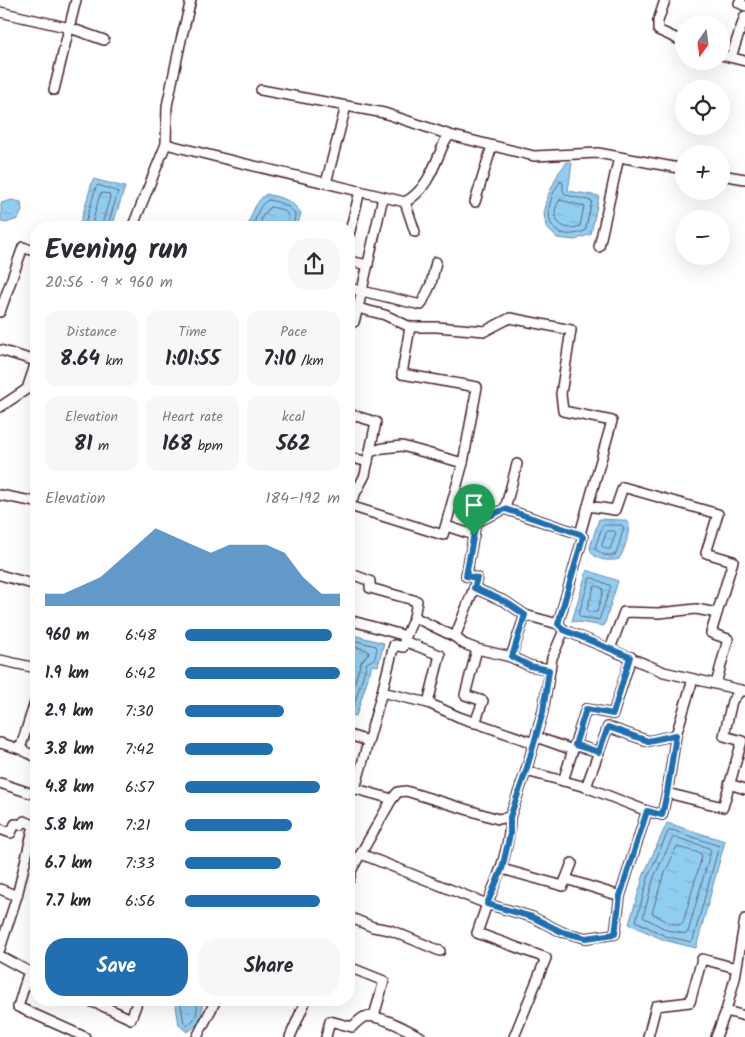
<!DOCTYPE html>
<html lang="en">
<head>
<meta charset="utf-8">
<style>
  body { margin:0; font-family:Kalam,sans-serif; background:#f7f7f7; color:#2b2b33; height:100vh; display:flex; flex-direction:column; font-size:19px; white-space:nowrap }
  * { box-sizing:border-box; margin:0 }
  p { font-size:16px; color:#7c7c81 }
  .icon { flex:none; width:28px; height:28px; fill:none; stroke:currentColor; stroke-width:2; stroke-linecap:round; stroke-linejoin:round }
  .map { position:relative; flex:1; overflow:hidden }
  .side { position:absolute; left:30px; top:221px; width:325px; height:785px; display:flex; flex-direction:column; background:#fff; border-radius:20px; box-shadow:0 5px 20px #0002 }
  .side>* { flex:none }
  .needle { width:32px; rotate:194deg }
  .fabs { position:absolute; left:675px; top:15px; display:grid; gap:10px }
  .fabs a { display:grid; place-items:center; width:55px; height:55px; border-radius:50%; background:#fff; box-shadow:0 5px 20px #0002; font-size:25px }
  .pin { position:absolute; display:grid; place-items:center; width:42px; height:42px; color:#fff; margin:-51px -21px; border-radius:50% 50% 50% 0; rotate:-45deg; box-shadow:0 0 5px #0007 }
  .pin .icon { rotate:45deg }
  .round { display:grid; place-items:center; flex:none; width:52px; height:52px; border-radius:20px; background:#f7f7f7 }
  .overview { display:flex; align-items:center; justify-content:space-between; height:85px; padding:0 15px }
  h1 { font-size:28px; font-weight:700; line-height:38px }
  .metrics { display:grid; grid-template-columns:repeat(3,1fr); gap:8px; height:85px; padding:5px 15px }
  .metrics div { display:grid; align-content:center; border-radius:12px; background:#f7f7f7; text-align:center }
  .metrics b { font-size:21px; font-weight:700 }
  .metrics small { font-size:14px; font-weight:400 }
  .metrics p { font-size:14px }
  .chart { height:140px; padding:10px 15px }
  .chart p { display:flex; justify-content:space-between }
  .chart svg { width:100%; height:90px; margin-top:5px; fill:#1f6fb2; opacity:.7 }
  .cta { display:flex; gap:10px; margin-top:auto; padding:10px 15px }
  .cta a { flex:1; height:58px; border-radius:20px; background:#1f6fb2; color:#fff; font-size:20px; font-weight:700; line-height:58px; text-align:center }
  .cta a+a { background:#f7f7f7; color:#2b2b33 }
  ul { padding:0 15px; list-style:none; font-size:16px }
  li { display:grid; grid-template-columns:80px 60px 1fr; align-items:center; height:38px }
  li i { height:12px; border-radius:6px; background:#1f6fb2 }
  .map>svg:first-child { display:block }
  .water { fill:url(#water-ripples); stroke:#7488a2 }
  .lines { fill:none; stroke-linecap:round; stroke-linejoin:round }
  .shore { stroke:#66657a; stroke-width:1 }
  .street-casing { stroke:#4a1f2b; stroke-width:12 }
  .street { stroke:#fff; stroke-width:9 }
  .route-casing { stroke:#fff; stroke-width:10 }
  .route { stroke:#1f6fb2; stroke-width:6 }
</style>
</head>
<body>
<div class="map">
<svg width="745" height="1037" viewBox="0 0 745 1037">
  <defs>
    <pattern id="water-ripples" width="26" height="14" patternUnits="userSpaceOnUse" patternTransform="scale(1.25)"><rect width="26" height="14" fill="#90cef1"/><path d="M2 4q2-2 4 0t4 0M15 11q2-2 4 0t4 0" fill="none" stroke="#7eb0cf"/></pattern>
  </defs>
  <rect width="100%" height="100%" fill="#fff"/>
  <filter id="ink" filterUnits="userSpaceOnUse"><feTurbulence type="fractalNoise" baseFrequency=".02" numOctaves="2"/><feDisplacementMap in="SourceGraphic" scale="10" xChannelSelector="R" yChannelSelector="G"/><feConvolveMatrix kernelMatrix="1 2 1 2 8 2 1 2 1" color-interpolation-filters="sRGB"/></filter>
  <g filter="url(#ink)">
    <g class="water">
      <polygon points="567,162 572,163 568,191 599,196 591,234 575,240 557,238 546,227 544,213 549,193 559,172"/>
      <polygon points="93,179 125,187 112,227 79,227"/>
      <path d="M266 194C283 198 291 199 301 213L297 227H248C251 215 255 202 266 194Z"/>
      <polygon points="12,200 21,202 22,211 18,219 6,223 1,222 1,203"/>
      <path d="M599 519 623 520 629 523C629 535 625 549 619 559 608 562 591 560 590 547Z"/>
      <polygon points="587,570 618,581 604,626 572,621"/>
      <polygon points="349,634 384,643 378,666 372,665 356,716 349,714"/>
      <polygon points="667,823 725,841 696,948 664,940 629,924 644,874"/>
      <path d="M175 1000H201C205 1012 199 1027 187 1032L179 1025Z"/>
    </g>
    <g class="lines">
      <g class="shore">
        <path d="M560 182 563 183V191L566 195 592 201 585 231C545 246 541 207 560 182Z"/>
        <path d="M560 200 584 206 580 226C561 234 547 216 560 200Z"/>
        <polyline points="84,228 96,187 98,185 118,192 107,228"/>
        <polyline points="91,228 100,194 103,193 109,194 110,197 101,228"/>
        <path d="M253 228C256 218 258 205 268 200 279 202 289 204 295 215L293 228"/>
        <path d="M260 228 262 217 270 207C275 208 286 209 288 215 289 218 287 224 286 228"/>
        <polygon points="603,525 621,525 624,527 617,551 615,555 604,555 595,549"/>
        <polygon points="607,531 614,531 616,533 610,549 606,549 602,546"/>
        <polygon points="590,578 593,578 611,586 599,620 581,617 579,615"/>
        <polygon points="597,586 602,588 603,591 597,612 589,612 587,609 594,587"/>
        <polyline points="349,639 376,646 377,648 375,658 367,663 353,708 349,709"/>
        <polyline points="349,645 367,650 369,653 361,662 349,700"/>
        <polygon points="669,830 672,830 719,846 693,940 691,942 665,936 636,921 649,875"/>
        <polygon points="675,837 709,848 711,850 688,932 686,934 667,930 643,917 654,877 672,839"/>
        <polygon points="677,847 700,853 702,856 683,923 681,925 669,923 652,913 662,880"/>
        <path d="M180 1000 184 1023 187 1026C197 1019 198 1011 197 1000"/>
      </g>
      <g class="street-casing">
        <g id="street">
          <polyline points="665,0 658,21 658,30 684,42"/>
          <polyline points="741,0 739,3 745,6"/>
          <polyline points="0,12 70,28 104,40"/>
          <polyline points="721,55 745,61"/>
          <polyline points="731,57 745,16"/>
          <polyline points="54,90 76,0"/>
          <polyline points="261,90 384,113 450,135"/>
          <path d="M166 144 225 159 405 202C428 190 435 163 445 141L450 135 534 156 598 153 684 169"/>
          <polyline points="721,175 745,179"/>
          <polyline points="326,183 346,106"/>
          <polyline points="383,197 358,308 385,315 410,327 437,327 485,331 510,318 571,330 561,394 563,411 612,421 580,534 583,537 558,624"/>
          <polyline points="405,202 415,232"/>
          <polyline points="475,202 492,146"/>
          <polyline points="132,228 166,144 167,106 181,40 191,0"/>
          <polyline points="349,235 360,191"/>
          <polyline points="599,247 619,157"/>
          <polyline points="349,261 368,265"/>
          <polyline points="349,288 421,305 431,284 436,262"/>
          <polyline points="0,312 23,247 36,252"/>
          <polyline points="349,321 354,322 358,308"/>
          <polyline points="0,350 36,361"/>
          <polyline points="0,407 27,389 36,362"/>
          <polyline points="349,414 376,422 365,475 352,500"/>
          <polyline points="370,452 383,448 402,446 463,463 477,387 402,374 410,327"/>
          <polyline points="349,457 368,462"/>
          <polyline points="0,495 36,502"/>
          <polyline points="350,506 443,535 463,463"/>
          <polyline points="588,506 615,510 623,487 718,514 706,553 733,561 711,633 728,639 716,684"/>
          <polyline points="505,509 517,464"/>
          <polyline points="446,526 474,535"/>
          <polyline points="580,534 505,509 476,522 466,576 477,578 474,588 506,602 525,615 558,624 564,630 664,672 745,691"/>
          <polyline points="349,573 370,581 370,588 417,601 414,617 455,637"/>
          <polyline points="0,575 36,585"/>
          <polyline points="474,588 455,637 464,644 477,649 511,657 530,666 549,669"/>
          <polyline points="349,620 406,636 414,617"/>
          <polyline points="406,636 403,647 394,645 382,692 428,703 459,717 534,743"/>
          <polyline points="404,641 440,655 428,703"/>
          <polyline points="610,649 624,612 659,613 696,609 717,613"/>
          <polyline points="511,657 525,615"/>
          <polyline points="0,660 36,668"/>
          <polyline points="475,723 483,701 465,695 477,649"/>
          <polyline points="349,735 368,741"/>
          <polyline points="536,737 573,750"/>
          <polyline points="0,743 20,749 36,757"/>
          <polyline points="575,745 599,752"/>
          <polyline points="20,749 36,699"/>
          <polyline points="526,771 586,787 608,727 648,741 676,735 693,679"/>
          <polyline points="563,781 586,709 613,714 631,657"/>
          <polyline points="0,783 36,795"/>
          <polyline points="729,784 745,789"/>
          <polyline points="349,787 392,799 352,869 349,880"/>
          <polyline points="586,787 647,811"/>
          <polyline points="355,789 382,692"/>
          <polyline points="667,793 676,735"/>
          <polyline points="392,799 398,792 406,791 498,819 510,817 526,771 543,711 552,658 564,630"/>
          <path d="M510 817C510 848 499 875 487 904L532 917 562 932 586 938 615 934 620 896 647 811 662 815 667 793 723 807 742 741 724 736 732 701 741 690"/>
          <polyline points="0,829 11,833 15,824 21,825 24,821 34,825 17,896"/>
          <polyline points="361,854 487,904 477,933 546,958 514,1037"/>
          <polyline points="502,869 563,886 572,863"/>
          <polyline points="566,879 620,896"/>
          <polyline points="0,889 17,896 0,949"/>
          <polyline points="349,917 373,927 390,930 440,951"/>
          <polyline points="0,956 35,975"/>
          <polyline points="349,967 384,981 374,1016"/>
          <polyline points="36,971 27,977 18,1007 85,1037"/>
          <polyline points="87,1000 105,1007"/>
          <polyline points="108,1000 105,1007 131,1019 138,1000"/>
          <polyline points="726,1011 745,1016"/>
          <polyline points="197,1037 216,1000"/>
          <polyline points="290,1037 306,1000"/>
          <path d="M326 1037 330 1021 352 1027C355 1024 360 1019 364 1017 378 1013 408 1030 421 1037"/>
          <polyline points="648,1037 656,1006 690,1002 702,959 736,968"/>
          <polyline points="716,1037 726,1011 735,978 745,919"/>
        </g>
      </g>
      <use href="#street" class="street"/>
    </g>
  </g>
  <g class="lines" filter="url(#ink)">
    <g class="route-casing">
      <polygon id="route" points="505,509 580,534 583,537 558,624 564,630 630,657 613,714 586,709 575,745 599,752 608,727 648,741 676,735 667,793 662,815 647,811 620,896 615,934 586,938 562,932 532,917 487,904 502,869 510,834 510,817 526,771 543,712 549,670 530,666 512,657 525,615 506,602 474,588 477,578 466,576 476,522"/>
    </g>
    <use href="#route" class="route"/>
  </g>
</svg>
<div class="fabs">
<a><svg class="needle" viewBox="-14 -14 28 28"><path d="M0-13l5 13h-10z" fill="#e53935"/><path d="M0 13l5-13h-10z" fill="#7c7c81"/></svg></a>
<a><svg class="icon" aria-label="locate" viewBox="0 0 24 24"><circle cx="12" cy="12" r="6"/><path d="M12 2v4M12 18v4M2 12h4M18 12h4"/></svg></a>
<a>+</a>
<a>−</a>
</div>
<div class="pin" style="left:474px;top:535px;background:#1e9e55"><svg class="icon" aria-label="arrive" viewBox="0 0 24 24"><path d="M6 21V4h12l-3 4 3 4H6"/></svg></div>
<section class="side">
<div class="overview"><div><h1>Evening run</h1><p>20:56 · 9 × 960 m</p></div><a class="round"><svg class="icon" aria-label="share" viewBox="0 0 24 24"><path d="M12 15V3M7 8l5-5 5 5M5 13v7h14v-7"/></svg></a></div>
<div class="metrics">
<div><p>Distance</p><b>8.64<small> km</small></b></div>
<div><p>Time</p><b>1:01:55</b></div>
<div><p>Pace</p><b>7:10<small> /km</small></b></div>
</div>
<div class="metrics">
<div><p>Elevation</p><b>81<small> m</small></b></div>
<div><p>Heart rate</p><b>168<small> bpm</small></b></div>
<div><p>kcal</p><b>562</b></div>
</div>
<div class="chart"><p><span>Elevation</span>184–192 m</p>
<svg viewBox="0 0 160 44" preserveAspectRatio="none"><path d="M0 44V38L10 38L20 34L30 30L40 22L50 14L60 6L70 10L80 14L90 18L100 14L110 14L120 14L130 18L140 30L150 38L160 38V44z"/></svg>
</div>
<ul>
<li><b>960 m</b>6:48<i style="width:95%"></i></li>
<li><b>1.9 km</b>6:42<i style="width:100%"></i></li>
<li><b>2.9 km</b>7:30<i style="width:64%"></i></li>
<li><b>3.8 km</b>7:42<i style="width:57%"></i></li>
<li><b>4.8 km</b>6:57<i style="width:87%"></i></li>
<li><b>5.8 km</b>7:21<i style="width:69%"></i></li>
<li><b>6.7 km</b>7:33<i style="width:62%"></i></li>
<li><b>7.7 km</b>6:56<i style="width:87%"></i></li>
</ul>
<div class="cta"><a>Save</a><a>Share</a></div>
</section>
</div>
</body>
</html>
